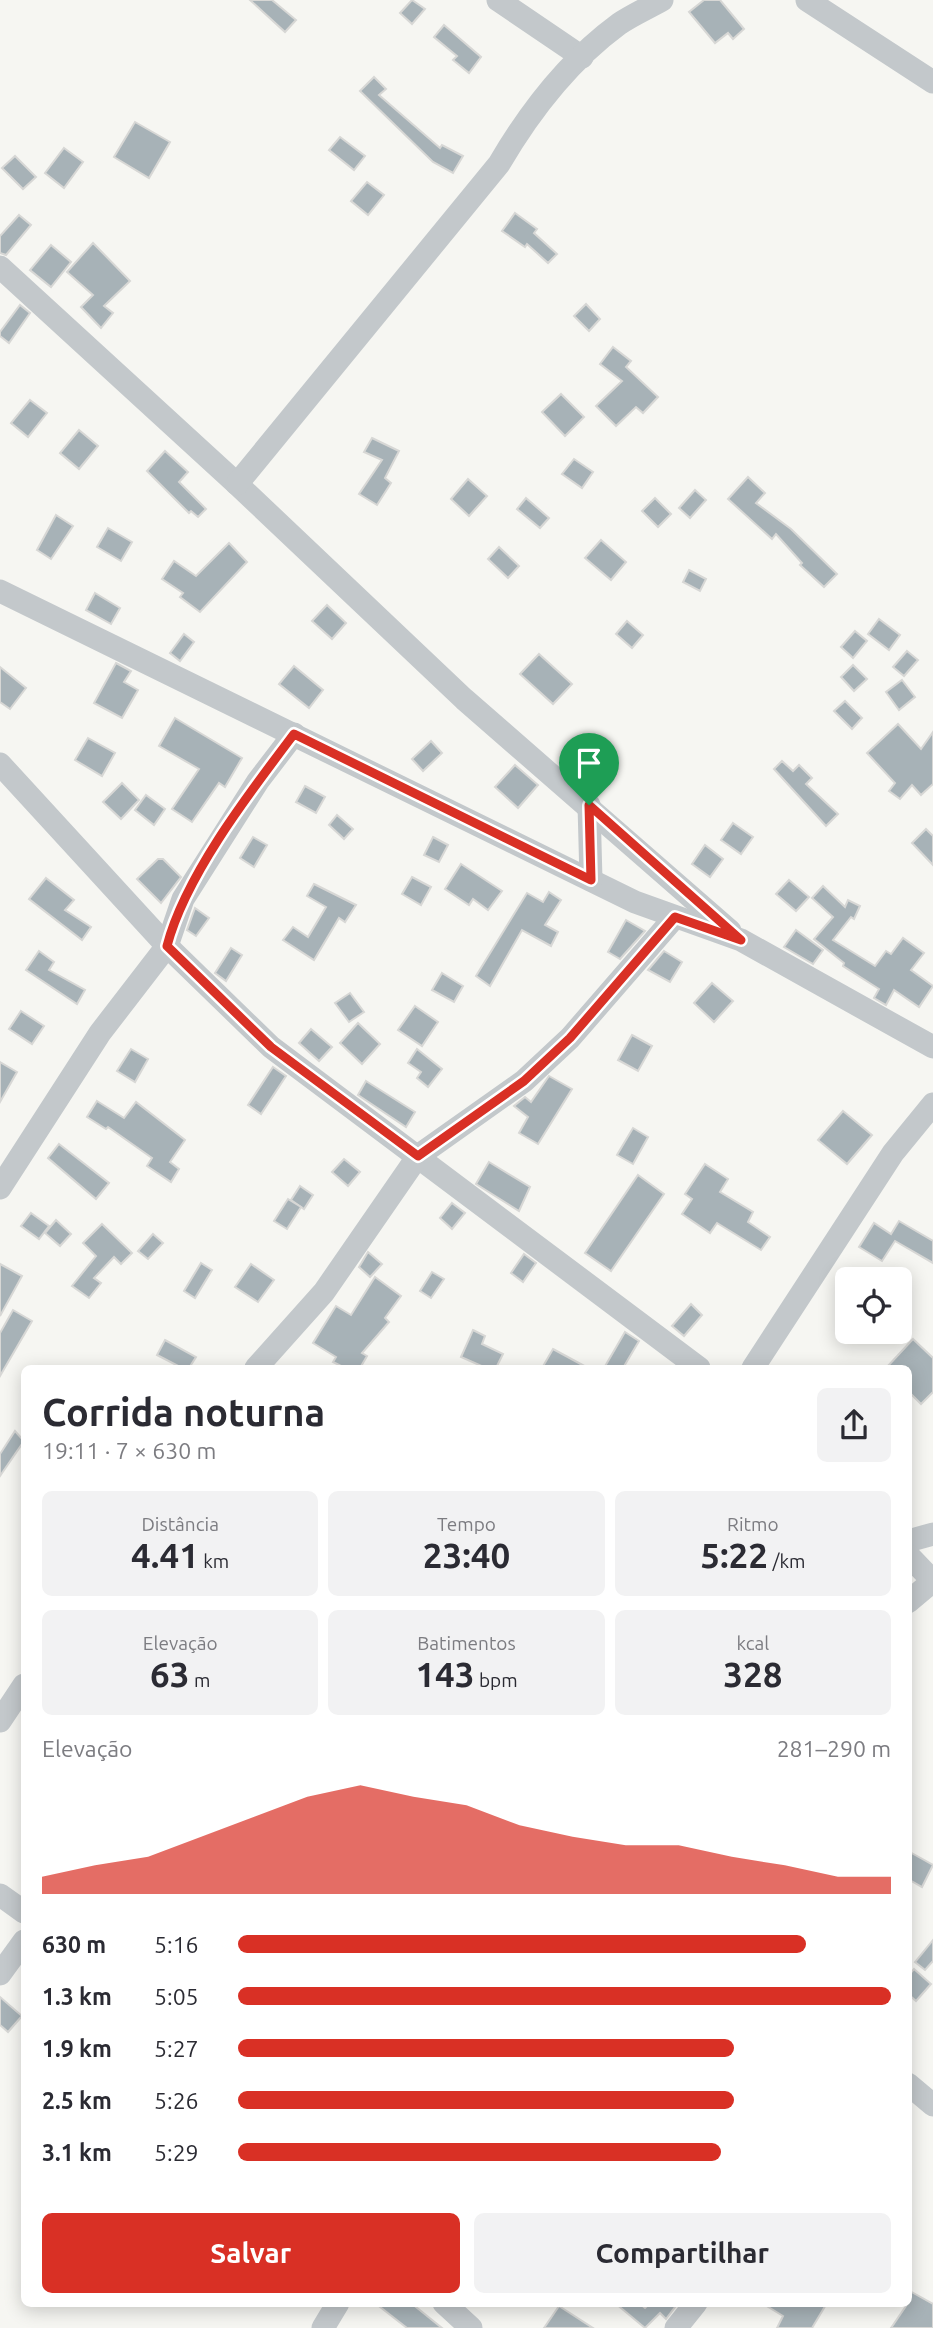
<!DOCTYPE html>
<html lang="pt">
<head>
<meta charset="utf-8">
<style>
  body { margin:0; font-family:Ubuntu,sans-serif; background:#f2f2f3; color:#2b2b33; height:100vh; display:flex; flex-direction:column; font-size:26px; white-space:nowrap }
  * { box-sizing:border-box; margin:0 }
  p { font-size:23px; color:#7c7c81 }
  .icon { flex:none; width:38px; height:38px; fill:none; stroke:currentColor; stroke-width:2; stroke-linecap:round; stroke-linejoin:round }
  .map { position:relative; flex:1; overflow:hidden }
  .details { position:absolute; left:21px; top:1365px; width:891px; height:942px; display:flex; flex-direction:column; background:#fff; border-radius:10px; box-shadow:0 4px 18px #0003 }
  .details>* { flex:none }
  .fabs { position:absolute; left:835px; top:1267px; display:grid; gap:14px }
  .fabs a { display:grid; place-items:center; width:77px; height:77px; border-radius:10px; background:#fff; box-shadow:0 4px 18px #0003; font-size:35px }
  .pin { position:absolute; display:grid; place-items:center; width:60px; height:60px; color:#fff; margin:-72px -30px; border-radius:50% 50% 50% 0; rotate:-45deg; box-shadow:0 0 7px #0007 }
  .pin .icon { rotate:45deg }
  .round { display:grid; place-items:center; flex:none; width:74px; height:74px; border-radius:10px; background:#f2f2f3 }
  .head { display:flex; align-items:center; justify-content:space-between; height:119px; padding:0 21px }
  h1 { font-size:38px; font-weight:700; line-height:52px }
  .stats { display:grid; grid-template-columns:repeat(3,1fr); gap:10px; height:119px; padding:7px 21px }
  .stats div { display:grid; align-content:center; border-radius:10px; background:#f2f2f3; text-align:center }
  .stats b { font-size:35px; font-weight:700 }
  .stats small { font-size:19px; font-weight:400 }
  .stats p { font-size:19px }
  .chart { height:196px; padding:14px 21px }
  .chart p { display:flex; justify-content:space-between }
  .chart svg { width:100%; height:126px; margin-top:7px; fill:#d93025; opacity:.7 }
  .primary-button { display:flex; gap:14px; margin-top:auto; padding:14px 21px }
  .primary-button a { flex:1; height:80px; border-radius:10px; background:#d93025; color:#fff; font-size:28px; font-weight:700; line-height:80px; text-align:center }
  .primary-button a+a { background:#f2f2f3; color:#2b2b33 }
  ul { padding:0 21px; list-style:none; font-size:23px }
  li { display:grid; grid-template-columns:112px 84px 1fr; align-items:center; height:52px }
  li i { height:18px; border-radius:9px; background:#d93025 }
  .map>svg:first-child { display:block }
  .building { fill:#a7b2b7; stroke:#d7d7d5; stroke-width:2 }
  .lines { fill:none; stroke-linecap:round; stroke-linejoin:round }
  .minor { stroke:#c3c8cb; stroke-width:23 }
  .route-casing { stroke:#fff; stroke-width:14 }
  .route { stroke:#d93025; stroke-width:9 }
</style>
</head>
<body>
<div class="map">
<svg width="933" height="2328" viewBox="0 0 933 2328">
  <rect width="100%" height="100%" fill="#f6f6f2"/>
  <g class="building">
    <polygon points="250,0 272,0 296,20 285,32"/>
    <polygon points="412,0 425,9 412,24 400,13"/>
    <polygon points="704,0 720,0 744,29 733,39 728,33 715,43 689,12"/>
    <polygon points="444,25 481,57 469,73 453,60 457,56 434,37"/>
    <polygon points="374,77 386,89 379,95 440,148 442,145 463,156 453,173 433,162 360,91"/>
    <polygon points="135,122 170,142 149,178 114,157"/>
    <polygon points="340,137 365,156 354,170 329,150"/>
    <polygon points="64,148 83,162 64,188 45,173"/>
    <polygon points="15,156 36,177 23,189 2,168"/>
    <polygon points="367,182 384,195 368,215 351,201"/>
    <polygon points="515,213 537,229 534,233 557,254 548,263 527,244 525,247 502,231"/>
    <polygon points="19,215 31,225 6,255 0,253 0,236"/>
    <polygon points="93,243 130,281 104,306 113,313 101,328 81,307 93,295 67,272"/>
    <polygon points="51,245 71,262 51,287 30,270"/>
    <polygon points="586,304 600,319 589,331 574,316"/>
    <polygon points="20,305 30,313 9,343 0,336 0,332"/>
    <polygon points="613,347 631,361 626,367 658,397 643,413 636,407 616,426 596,406 622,381 600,364"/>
    <polygon points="561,394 584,417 565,436 542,412"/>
    <polygon points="30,400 47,413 28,437 11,423"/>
    <polygon points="79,430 98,446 79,469 60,453"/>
    <polygon points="372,438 399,451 385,478 391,483 377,505 359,494 382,460 364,452"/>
    <polygon points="165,451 188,472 179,482 206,509 198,517 191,511 189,513 147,471"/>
    <polygon points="574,459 593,472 582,488 562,474"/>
    <polygon points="748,477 765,493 756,503 791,529 837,574 824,587 800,565 802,563 776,534 772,539 728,499"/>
    <polygon points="468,479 487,496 469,516 451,499"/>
    <polygon points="695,490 706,500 690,518 679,508"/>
    <polygon points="526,498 549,518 540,528 517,509"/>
    <polygon points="655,498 671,514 658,527 642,511"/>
    <polygon points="56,515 73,526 51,559 37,550"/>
    <polygon points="108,528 132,542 121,561 97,547"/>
    <polygon points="601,540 626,562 611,580 585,558"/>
    <polygon points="229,543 247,562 200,612 180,597 183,593 162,579 174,561 196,576"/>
    <polygon points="499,547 519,566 508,578 488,559"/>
    <polygon points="689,570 706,579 700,591 683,582"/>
    <polygon points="95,593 120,608 111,624 86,610"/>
    <polygon points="327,605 346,623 332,639 312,621"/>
    <polygon points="879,619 900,635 889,650 868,634"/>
    <polygon points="627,621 643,635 632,648 616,634"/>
    <polygon points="855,631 867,641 853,658 841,647"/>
    <polygon points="184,634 194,642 180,661 170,653"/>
    <polygon points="907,651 918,660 904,676 893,667"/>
    <polygon points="539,654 572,684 553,704 520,674"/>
    <polygon points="116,663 131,671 124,682 138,690 122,718 94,703"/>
    <polygon points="853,665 867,679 854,691 841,677"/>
    <polygon points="294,666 323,690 309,708 279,684"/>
    <polygon points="0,667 26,688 10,709 0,702"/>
    <polygon points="902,680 915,697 899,710 886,692"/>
    <polygon points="845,701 862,718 852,729 834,711"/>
    <polygon points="175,718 242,758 225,787 219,783 192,822 172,809 199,769 159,746"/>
    <polygon points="898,724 921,749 933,732 933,784 921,795 912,785 900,799 889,791 895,783 867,753"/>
    <polygon points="88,738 115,753 102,776 75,760"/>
    <polygon points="431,741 442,753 423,771 412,759"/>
    <polygon points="782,761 793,771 799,765 812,778 806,784 838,814 826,826 774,769"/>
    <polygon points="515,765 538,785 518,808 495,787"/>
    <polygon points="122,783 139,800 121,819 103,802"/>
    <polygon points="305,786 325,797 316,813 296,802"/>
    <polygon points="146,795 165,809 154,825 135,810"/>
    <polygon points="337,815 353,829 344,839 329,825"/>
    <polygon points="733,823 753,837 741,854 721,840"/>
    <polygon points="926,829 933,836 933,865 912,843"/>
    <polygon points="253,837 267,845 254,867 240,858"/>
    <polygon points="433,837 448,845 439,862 424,855"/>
    <polygon points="705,845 723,859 710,877 692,864"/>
    <polygon points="158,859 163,859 181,877 161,903 137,879"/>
    <polygon points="461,864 502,891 488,910 473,899 469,905 445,889"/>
    <polygon points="412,877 431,887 421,905 402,894"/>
    <polygon points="46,878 74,900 65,910 91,927 82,940 29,899"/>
    <polygon points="789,880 809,897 796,911 776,894"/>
    <polygon points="314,884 356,905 345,922 339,918 314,960 283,940 293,927 308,937 326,907 307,896"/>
    <polygon points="823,886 845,907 848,900 860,906 854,919 851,917 833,940 875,966 886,951 891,954 903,938 924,953 911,970 933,986 919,1007 894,990 886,1005 874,998 879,989 843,966 844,963 814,939 833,917 812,898"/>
    <polygon points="549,892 561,900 545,925 558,932 551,946 522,930 490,986 476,976 527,893 543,902"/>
    <polygon points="195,908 209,918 196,936 187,930"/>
    <polygon points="626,920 645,931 620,959 608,952"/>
    <polygon points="796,930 823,950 813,964 784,947"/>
    <polygon points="231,948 242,955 226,981 215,973"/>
    <polygon points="39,951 54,962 49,970 85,990 77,1004 26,970"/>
    <polygon points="664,951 682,962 670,982 648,970"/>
    <polygon points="442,973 463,986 454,1002 432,990"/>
    <polygon points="712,983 733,1001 714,1022 694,1003"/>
    <polygon points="350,993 364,1012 349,1022 335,1003"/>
    <polygon points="415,1006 438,1022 422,1046 398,1030"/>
    <polygon points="21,1011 44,1026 32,1044 9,1029"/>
    <polygon points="358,1023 380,1044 362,1064 340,1043"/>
    <polygon points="311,1029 332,1047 319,1061 299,1043"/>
    <polygon points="632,1035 652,1046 638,1071 618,1060"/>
    <polygon points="131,1049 148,1059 135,1082 117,1071"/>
    <polygon points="417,1049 442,1069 428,1087 417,1078 421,1072 408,1063"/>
    <polygon points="0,1062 17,1072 0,1102"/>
    <polygon points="273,1067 286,1076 261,1114 248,1105"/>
    <polygon points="549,1076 572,1089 538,1144 519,1133 528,1117 514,1106 525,1097 531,1102"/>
    <polygon points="366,1081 415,1112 406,1127 358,1095"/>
    <polygon points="97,1101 124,1118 136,1102 185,1140 170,1162 179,1169 171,1182 147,1166 152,1158 108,1127 106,1129 87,1117"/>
    <polygon points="843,1111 872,1135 847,1164 818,1140"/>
    <polygon points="633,1128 648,1137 633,1164 617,1155"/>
    <polygon points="59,1144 109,1183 96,1199 48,1158"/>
    <polygon points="344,1159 360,1172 348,1186 332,1172"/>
    <polygon points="489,1162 530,1187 519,1211 476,1184"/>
    <polygon points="705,1164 728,1179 720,1192 753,1212 748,1222 770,1237 761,1250 717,1223 710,1233 682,1214 692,1199 685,1194"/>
    <polygon points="638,1175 664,1194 611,1271 585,1253"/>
    <polygon points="300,1186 313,1195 304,1209 291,1200"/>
    <polygon points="288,1199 301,1207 287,1229 274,1221"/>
    <polygon points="452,1203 465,1213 452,1229 440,1218"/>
    <polygon points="31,1213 49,1226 39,1239 21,1226"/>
    <polygon points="56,1220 71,1234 60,1246 45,1233"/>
    <polygon points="899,1221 933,1241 933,1263 895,1241 882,1261 859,1247 874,1223 891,1234"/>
    <polygon points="102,1224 132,1253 121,1264 114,1257 94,1278 101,1283 89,1298 72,1286 96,1256 83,1243"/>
    <polygon points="153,1234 163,1243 148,1259 138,1251"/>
    <polygon points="368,1252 382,1264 370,1277 359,1267"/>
    <polygon points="524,1254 536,1263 523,1282 511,1273"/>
    <polygon points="201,1263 212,1270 195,1298 184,1291"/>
    <polygon points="0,1264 22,1276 0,1316"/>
    <polygon points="251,1264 274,1280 258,1302 235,1287"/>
    <polygon points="432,1272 444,1279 431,1298 420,1291"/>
    <polygon points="375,1277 401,1296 385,1318 389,1322 362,1353 367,1356 360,1368 345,1368 333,1362 336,1357 313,1343 336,1306 351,1315"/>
    <polygon points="691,1304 702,1315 684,1336 672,1326"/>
    <polygon points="13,1310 32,1321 0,1376 0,1333"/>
    <polygon points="473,1330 485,1336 482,1344 503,1354 496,1368 486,1368 461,1357"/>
    <polygon points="625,1332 639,1341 623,1368 604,1368"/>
    <polygon points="913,1339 933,1358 933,1392 921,1404 908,1391 908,1368 886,1368"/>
    <polygon points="165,1340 196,1357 189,1368 182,1368 157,1355"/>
    <polygon points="553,1349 588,1368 542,1368"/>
    <polygon points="15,1431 24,1441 0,1476 0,1454"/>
    <polygon points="908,1851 933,1865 922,1887 908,1879"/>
    <polygon points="933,1940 933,1961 925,1970 915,1962"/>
    <polygon points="914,1969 931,1984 916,2001 908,1994 908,1976"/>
    <polygon points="0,1997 22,2016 8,2032 0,2025"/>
    <polygon points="908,2290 933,2304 933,2328 891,2328 908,2303"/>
    <polygon points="375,2303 411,2303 442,2328 407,2328"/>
    <polygon points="615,2303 639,2303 645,2308 650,2303 671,2303 675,2307 666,2319 660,2313 645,2328"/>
    <polygon points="762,2303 827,2303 812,2328 777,2328 783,2316"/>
    <polygon points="559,2306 593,2328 544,2328"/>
  </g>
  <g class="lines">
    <g class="minor">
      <polyline points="498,0 582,57"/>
      <polyline points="807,0 933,82"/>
      <polyline points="0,267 237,484 464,699 730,931"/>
      <path d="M237 484 499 164C530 111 570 60 619 24 632 15 648 8 662 0"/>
      <polyline points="0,591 635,902 741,940 933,1047"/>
      <polyline points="0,764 167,946 271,1047 699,1368"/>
      <polyline points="589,805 591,880"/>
      <polyline points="0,1188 100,1033 167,946 183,899 258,781 294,734"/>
      <polyline points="256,1368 324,1292 418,1156 524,1081 570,1038 675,917"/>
      <polyline points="753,1368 893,1153 933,1104"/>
      <polyline points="908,1541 933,1534"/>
      <polyline points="908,1555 933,1581 908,1602"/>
      <polyline points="0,1721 24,1685"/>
      <polyline points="0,1895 24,1912"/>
      <polyline points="0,1974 24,1941"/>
      <polyline points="908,2084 933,2105"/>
      <polyline points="444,2303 471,2328"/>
      <polyline points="323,2328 338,2303"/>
      <polyline points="676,2328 696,2303"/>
    </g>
  </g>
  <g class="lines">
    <g class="route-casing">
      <path id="route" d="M294 734 591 880 589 805 741 940 675 917 570 1038 524 1081 418 1156 271 1047 167 946C185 876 250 792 294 734Z"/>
    </g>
    <use href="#route" class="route"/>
  </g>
</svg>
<div class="fabs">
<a><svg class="icon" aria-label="locate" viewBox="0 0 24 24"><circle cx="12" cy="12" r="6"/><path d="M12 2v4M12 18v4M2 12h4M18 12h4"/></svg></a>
</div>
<div class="pin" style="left:589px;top:805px;background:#1e9e55"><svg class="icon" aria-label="arrive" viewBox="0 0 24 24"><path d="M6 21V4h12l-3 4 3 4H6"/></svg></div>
<section class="details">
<div class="head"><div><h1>Corrida noturna</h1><p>19:11 · 7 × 630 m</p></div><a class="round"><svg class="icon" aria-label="share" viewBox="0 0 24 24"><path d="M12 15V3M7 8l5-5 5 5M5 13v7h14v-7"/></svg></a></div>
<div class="stats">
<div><p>Distância</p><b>4.41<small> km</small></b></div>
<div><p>Tempo</p><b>23:40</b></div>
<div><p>Ritmo</p><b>5:22<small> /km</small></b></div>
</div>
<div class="stats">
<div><p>Elevação</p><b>63<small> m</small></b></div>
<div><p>Batimentos</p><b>143<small> bpm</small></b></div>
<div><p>kcal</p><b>328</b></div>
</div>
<div class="chart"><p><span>Elevação</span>281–290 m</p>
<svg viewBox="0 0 160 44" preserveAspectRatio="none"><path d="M0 44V38L10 34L20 31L30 24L40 17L50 10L60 6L70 10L80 13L90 20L100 24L110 27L120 27L130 31L140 34L150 38L160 38V44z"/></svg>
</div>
<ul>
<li><b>630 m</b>5:16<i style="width:87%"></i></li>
<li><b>1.3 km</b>5:05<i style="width:100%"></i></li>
<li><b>1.9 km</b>5:27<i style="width:76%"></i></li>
<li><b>2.5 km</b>5:26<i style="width:76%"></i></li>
<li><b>3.1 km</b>5:29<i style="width:74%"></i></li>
</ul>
<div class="primary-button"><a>Salvar</a><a>Compartilhar</a></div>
</section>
</div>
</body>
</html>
